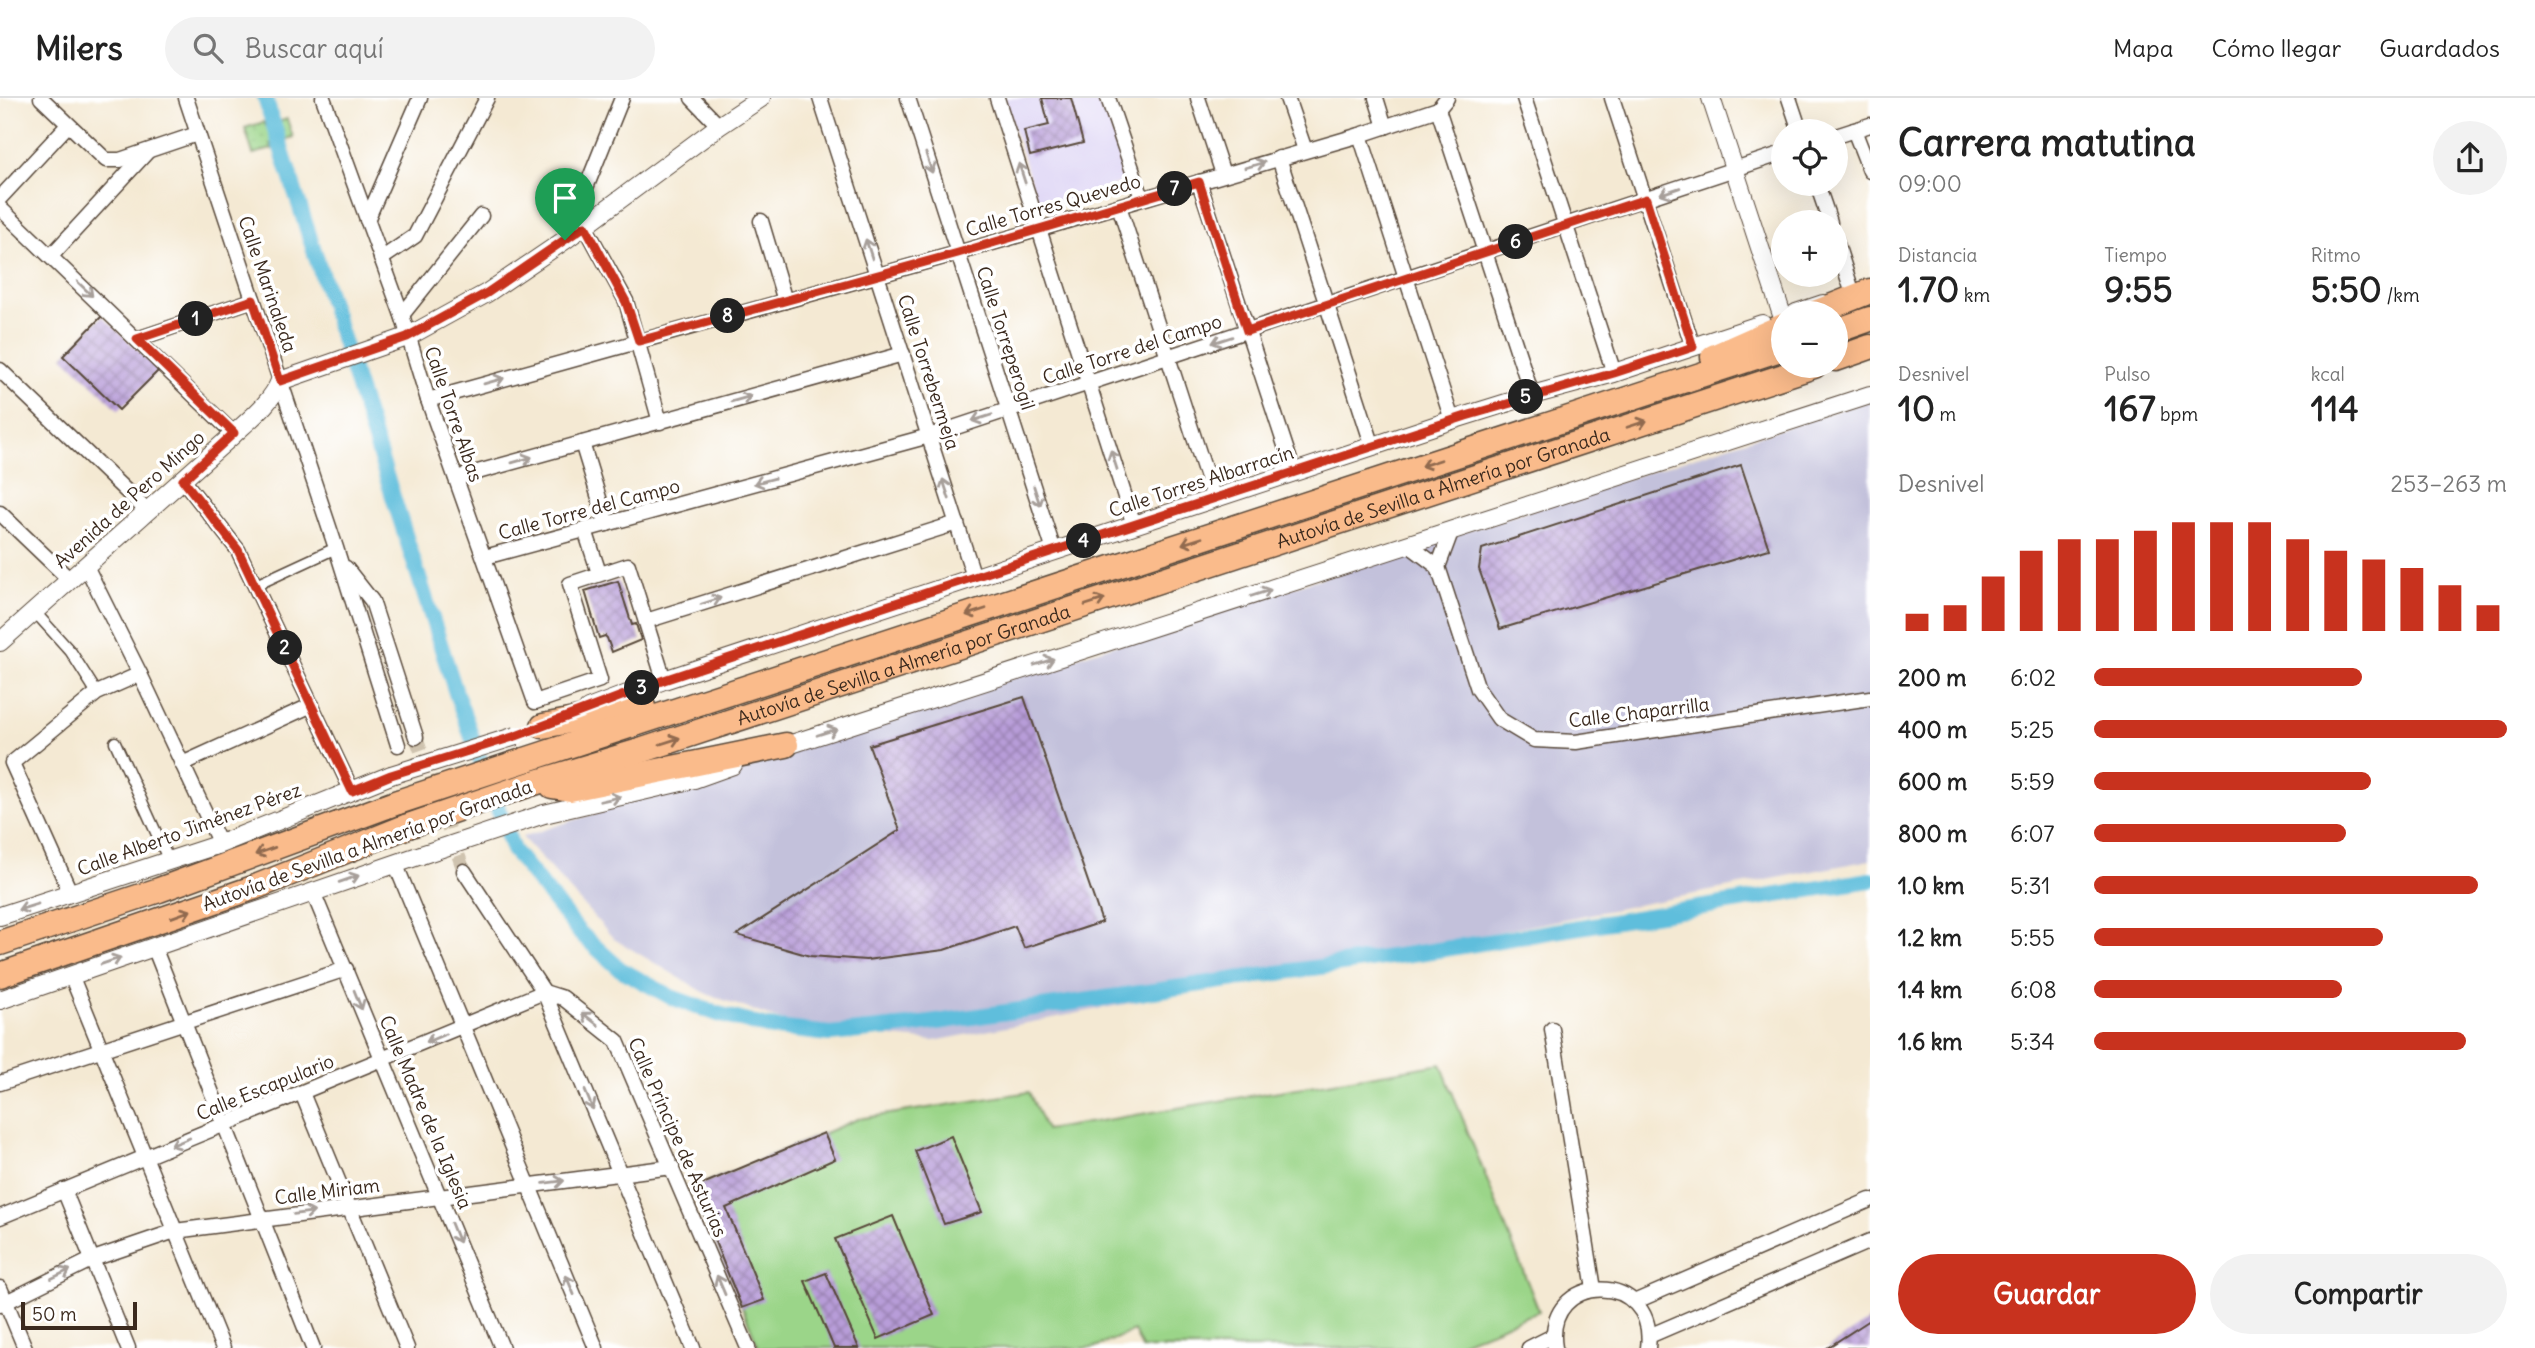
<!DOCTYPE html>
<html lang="es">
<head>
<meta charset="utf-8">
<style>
  body { margin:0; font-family:Delius,sans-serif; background:#f2f2f2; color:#222; height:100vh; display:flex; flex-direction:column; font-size:26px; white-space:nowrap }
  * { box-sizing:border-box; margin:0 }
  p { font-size:23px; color:#767676 }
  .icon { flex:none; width:38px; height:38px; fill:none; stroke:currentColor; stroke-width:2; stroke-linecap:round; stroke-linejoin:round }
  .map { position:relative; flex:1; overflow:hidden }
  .side { display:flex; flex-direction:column; background:#fff; width:665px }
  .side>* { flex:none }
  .buttons { position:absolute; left:1771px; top:21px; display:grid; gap:14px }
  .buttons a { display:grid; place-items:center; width:77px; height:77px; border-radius:50%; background:#fff; box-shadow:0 7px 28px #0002; font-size:35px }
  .scale { position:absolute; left:21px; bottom:18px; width:116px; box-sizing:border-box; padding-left:7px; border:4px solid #3b2a1e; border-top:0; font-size:19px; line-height:24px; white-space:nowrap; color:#3b2a1e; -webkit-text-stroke:5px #fff; paint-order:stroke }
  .pin { position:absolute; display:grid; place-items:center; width:60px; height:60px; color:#fff; margin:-72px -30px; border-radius:50% 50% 50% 0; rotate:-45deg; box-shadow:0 0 7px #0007 }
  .pin .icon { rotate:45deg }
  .km { position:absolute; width:35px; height:35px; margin:-18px; border-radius:50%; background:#222; color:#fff; font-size:19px; line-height:35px; text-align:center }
  .round { display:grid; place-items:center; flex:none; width:74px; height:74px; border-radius:37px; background:#f2f2f2 }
  .summary { display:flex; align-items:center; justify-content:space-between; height:119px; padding:0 28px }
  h1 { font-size:38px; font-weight:700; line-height:52px }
  .stats { display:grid; grid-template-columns:repeat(3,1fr); gap:10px; height:119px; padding:7px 28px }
  .stats div { display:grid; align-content:center }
  .stats b { font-size:35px; font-weight:700 }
  .stats small { font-size:19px; font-weight:400 }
  .stats p { font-size:19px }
  .chart { height:196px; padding:14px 28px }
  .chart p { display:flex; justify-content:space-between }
  .chart svg { width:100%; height:126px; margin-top:7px; stroke:#c8321e; stroke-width:6 }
  .primary-button { display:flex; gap:14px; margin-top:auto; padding:14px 28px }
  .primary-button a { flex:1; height:80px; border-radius:42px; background:#c8321e; color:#fff; font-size:28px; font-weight:700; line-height:80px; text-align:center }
  .primary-button a+a { background:#f2f2f2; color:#222 }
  ul { padding:0 28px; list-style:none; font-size:23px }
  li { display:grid; grid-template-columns:112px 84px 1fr; align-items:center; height:52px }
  li i { height:18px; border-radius:9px; background:#c8321e }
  header { display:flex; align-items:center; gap:42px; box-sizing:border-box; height:98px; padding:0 35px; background:#fff; border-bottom:2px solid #e0e0e0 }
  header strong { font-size:33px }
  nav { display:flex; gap:38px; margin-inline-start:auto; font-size:24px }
  .search { width:490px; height:63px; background:#f2f2f2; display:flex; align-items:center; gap:18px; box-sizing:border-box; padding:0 24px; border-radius:38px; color:#767676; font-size:26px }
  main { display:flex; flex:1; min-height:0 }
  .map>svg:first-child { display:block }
  .built { fill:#ded5f5 }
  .industrial { fill:#c3c1db }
  .green { fill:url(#green-dots); stroke:#6b8054; stroke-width:2 }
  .pitch { fill:#9bd589; stroke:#6b8054; stroke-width:2 }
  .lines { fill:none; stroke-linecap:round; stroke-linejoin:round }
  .canal { stroke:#5ebedc; stroke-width:16 }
  .building { fill:url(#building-cross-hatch) }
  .minor-tunnel { stroke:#cfc3af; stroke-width:14; stroke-dasharray:14 7; stroke-linecap:butt }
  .pedestrian-casing { stroke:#574739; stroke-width:13 }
  .minor-casing { stroke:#574739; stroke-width:17 }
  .tertiary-casing { stroke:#574739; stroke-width:20 }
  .trunk-casing { stroke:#574739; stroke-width:27 }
  .pedestrian { stroke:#fff; stroke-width:10 }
  .minor { stroke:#fff; stroke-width:14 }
  .tertiary { stroke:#fff; stroke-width:18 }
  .trunk { stroke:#fabb8b; stroke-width:24 }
  .tertiary-bridge-casing { stroke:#574739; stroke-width:20; stroke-linecap:butt }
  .trunk-bridge-casing { stroke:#574739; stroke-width:27; stroke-linecap:butt }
  .tertiary-bridge { stroke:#fff; stroke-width:18 }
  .trunk-bridge { stroke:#fabb8b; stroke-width:24 }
  .oneway { stroke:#a79f9a }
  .oneway2 { stroke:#916b4f }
  .route-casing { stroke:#fff; stroke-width:14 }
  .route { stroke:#c8321e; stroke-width:9 }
  .labels { text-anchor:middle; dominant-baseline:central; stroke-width:7; stroke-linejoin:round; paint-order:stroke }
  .street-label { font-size:19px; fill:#3b2a1e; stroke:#fff }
</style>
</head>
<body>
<header>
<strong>Milers</strong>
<div class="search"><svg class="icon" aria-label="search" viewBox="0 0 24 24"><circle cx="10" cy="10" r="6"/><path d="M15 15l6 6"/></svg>Buscar aquí</div>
<nav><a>Mapa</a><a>Cómo llegar</a><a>Guardados</a></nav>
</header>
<main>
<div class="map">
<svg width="1870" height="1250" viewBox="0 0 1870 1250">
  <defs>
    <pattern id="green-dots" width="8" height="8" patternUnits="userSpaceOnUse" patternTransform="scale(1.75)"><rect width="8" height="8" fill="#9bd589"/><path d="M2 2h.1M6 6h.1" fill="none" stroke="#86b776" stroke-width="1.8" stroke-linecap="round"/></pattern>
    <pattern id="building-cross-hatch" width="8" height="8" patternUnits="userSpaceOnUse" patternTransform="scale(1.75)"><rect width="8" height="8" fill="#b89dd9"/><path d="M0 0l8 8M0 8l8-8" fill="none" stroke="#9780af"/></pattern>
  </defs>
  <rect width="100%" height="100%" fill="#fff"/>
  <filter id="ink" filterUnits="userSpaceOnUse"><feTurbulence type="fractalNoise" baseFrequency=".0143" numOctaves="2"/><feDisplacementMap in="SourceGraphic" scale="14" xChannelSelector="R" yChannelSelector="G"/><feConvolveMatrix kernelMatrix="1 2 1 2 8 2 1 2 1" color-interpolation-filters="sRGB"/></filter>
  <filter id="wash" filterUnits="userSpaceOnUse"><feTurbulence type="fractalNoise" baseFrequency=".00686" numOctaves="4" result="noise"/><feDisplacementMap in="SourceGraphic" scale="28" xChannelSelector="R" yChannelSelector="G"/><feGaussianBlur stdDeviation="1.57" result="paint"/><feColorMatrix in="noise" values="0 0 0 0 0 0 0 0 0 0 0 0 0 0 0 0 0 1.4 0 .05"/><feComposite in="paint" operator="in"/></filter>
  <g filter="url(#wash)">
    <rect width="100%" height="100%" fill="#f4e9d3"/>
    <polygon class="built" points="1004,0 1102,0 1129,82 1040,111"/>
    <polygon class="industrial" points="1870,302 1870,762 934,943 805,931 707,896 614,841 522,739"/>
    <polygon class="green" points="287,21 293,39 271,46 272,51 253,56 245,30 264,24 266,28"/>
    <polygon class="pitch" points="1441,966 1539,1213 1448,1250 1142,1250 1134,1233 1093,1250 759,1250 693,1090 858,1021 1029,994 1046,1032"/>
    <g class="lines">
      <polyline class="canal" points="265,0 457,598 513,752 579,834 620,871 671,899 718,916 767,929 830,936 909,928 1432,853 1870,782"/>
    </g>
    <g id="blocks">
      <g class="building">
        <polygon points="1042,0 1071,0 1083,45 1030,58 1024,33 1049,27"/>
        <polygon points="102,218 159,272 119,312 63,258"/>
        <polygon points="1741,367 1769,451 1500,531 1479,471 1482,451"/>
        <polygon points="618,483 632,527 636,526 641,542 612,554 607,540 605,538 599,540 585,493"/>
        <polygon points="1024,599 1102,824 1024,850 1015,828 944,852 866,862 810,858 737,837 900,732 869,647"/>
        <polygon points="824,1035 835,1061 726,1110 764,1202 742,1210 693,1090"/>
        <polygon points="951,1038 982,1114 944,1126 915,1053"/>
        <polygon points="893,1118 934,1217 878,1241 835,1141"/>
        <polygon points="826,1175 859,1250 834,1250 805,1183"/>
        <polygon points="1870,1222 1870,1250 1827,1250"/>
      </g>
    </g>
  </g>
  <g filter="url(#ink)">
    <use href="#blocks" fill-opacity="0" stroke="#574739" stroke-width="2"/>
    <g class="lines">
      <polyline class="minor-tunnel" points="416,639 464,773"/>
      <g class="pedestrian-casing">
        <g id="pedestrian">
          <polyline points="256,487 336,450"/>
          <polyline points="34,513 71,554 97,595"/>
          <polyline points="115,644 169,763"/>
        </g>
      </g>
      <g class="minor-casing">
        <g id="minor">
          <polyline points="41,0 106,62 120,62 197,36"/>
          <polyline points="186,0 336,450 398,647"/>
          <polyline points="323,0 402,217 428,302 535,604 600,582 570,486 628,467 664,582"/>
          <polyline points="692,0 719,28"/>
          <polyline points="820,0 974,479"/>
          <polyline points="908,0 1054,453"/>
          <polyline points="997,0 1134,427"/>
          <polyline points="1108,0 1142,100"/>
          <polyline points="1198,0 1223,76"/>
          <polyline points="1287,0 1305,52"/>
          <polyline points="1376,0 1385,29"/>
          <polyline points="1524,0 1614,275"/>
          <polyline points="1612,0 1693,249"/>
          <polyline points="1789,0 1800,33"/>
          <polyline points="1438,11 1532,297"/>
          <polyline points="1854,32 1870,73"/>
          <polyline points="1360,37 1452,322"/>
          <polyline points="1836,38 1870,27"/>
          <polyline points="1279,60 1373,349"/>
          <polyline points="1199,84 1294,375"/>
          <polyline points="1817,86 1830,124"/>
          <polyline points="0,100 68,27"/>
          <polyline points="1119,108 1214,401"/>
          <polyline points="0,110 234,336"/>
          <polyline points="367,122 420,0"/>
          <polyline points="761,123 785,203"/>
          <polyline points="585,128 626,203 660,324"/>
          <polyline points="565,142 622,0"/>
          <polyline points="1836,143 1853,196"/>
          <polyline points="51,158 147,54"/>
          <polyline points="381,161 415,138 487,0"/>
          <polyline points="402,217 481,118"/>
          <polyline points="137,241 253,202"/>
          <polyline points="0,272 147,413"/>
          <polyline points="428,302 958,155 1360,37 1438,11 1447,0"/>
          <polyline points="582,345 607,426"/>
          <polyline points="456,380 903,256"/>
          <polyline points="183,382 238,452 352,693"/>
          <polyline points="0,415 70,482"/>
          <polyline points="585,432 599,475"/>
          <polyline points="1409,447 1438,469 1478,591 1499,621 1534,642 1576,644 1870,600"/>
          <polyline points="485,459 929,338 1783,55"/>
          <polyline points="86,468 140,576 220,746"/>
          <polyline points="1438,469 1451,434"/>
          <polyline points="346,470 372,503 416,639"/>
          <polyline points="646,523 957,425"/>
          <polyline points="182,666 312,607"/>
          <polyline points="395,765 596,1250"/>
          <polyline points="464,773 544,894 693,1250"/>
          <polyline points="313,794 502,1250"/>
          <polyline points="71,796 12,665 97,595 140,576"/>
          <polyline points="154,849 313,1250"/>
          <polyline points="71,877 223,1250"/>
          <polyline points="544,894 563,900 617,943 748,1250"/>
          <polyline points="1552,931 1594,1191"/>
          <polyline points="0,985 346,871"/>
          <polyline points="302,995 407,1250"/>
          <polyline points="64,1092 128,1250"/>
          <polyline points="0,1119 544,894"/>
          <polyline points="0,1190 25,1250"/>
          <polyline points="1634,1204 1870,1102"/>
          <polyline points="0,1207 93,1161 175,1133 672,1069"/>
          <polyline points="1649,1238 1870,1143"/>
          <polyline points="1529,1250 1553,1238"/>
          <path d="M1555 1250C1542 1173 1658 1171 1648 1250"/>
        </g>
      </g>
      <g class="tertiary-casing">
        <g id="tertiary">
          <polyline points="1711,0 1783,220"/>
          <polyline points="1796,215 1823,206"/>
          <path d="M0 544 234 336C250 321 272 304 280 283L407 239 487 195 565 142 719 28 761 0"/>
          <polyline points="588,611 664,582 1452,322 1532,297 1614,275 1762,226"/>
          <polyline points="776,651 1870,297"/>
          <polyline points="544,716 694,681 733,667"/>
          <polyline points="0,818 220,746 391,677"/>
          <polyline points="0,902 421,757"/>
        </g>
      </g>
      <g class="trunk-casing">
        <g id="trunk">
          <polyline points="1815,215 1870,193"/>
          <polyline points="1836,233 1870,221"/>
          <polyline points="1713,259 1783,228"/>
          <polyline points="1836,261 1870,249"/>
          <polyline points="543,628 643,609"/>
          <polyline points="525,662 1783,250"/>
          <path id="s1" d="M534 685 643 652 1814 268"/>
          <polyline points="552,688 570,691 786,647"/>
          <polyline points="0,845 159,792 398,704"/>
          <polyline points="0,877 253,790 408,728"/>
        </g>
      </g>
      <use href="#pedestrian" class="pedestrian"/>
      <use href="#minor" class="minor"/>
      <use href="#tertiary" class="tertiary"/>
      <use href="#trunk" class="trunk"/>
      <g class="tertiary-bridge-casing">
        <g id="tertiary-bridge">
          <polyline points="391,677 516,638"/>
          <polyline points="421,757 544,716"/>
        </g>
      </g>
      <g class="trunk-bridge-casing">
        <g id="trunk-bridge">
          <polyline points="398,704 525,662"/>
          <polyline points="408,728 534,685"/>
        </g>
      </g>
      <use href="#tertiary-bridge" class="tertiary-bridge"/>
      <use href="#trunk-bridge" class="trunk-bridge"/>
    </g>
    <defs><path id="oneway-shaft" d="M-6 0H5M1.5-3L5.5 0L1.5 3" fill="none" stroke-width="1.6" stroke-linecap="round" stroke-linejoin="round" transform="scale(1.75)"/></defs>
    <g class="oneway">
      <use href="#oneway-shaft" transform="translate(929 65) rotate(72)"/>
      <use href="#oneway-shaft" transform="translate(1255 67) rotate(-16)"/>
      <use href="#oneway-shaft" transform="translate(1022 75) rotate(-108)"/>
      <use href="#oneway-shaft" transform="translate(1670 93) rotate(161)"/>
      <use href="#oneway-shaft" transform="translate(869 151) rotate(-108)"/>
      <use href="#oneway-shaft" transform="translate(85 191) rotate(44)"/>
      <use href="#oneway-shaft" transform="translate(1222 242) rotate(162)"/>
      <use href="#oneway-shaft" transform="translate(494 283) rotate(-16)"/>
      <use href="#oneway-shaft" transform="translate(741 301) rotate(-16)"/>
      <use href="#oneway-shaft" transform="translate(982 320) rotate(162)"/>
      <use href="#oneway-shaft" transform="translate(522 362) rotate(-16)"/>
      <use href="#oneway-shaft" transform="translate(1114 362) rotate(-108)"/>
      <use href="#oneway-shaft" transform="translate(764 383) rotate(165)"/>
      <use href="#oneway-shaft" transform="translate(946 391) rotate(-108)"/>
      <use href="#oneway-shaft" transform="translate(1037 398) rotate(72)"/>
      <use href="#oneway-shaft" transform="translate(1261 495) rotate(-18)"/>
      <use href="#oneway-shaft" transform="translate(711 503) rotate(-18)"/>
      <use href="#oneway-shaft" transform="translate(1044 564) rotate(-18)"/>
      <use href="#oneway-shaft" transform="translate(827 634) rotate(-18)"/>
      <use href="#oneway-shaft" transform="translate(610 701) rotate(-13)"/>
      <use href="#oneway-shaft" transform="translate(349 781) rotate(-19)"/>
      <use href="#oneway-shaft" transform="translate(28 809) rotate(163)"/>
      <use href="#oneway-shaft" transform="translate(111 863) rotate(-19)"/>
      <use href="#oneway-shaft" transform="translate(358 902) rotate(68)"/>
      <use href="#oneway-shaft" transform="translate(590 921) rotate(-142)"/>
      <use href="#oneway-shaft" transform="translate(436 940) rotate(157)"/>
      <use href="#oneway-shaft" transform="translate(589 1002) rotate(67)"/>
      <use href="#oneway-shaft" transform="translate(180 1044) rotate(158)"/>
      <use href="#oneway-shaft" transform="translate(554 1084) rotate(-7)"/>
      <use href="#oneway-shaft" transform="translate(304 1115) rotate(-7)"/>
      <use href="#oneway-shaft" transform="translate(455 1135) rotate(68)"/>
      <use href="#oneway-shaft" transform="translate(61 1176) rotate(-26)"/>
      <use href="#oneway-shaft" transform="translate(570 1187) rotate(-113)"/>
      <use href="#oneway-shaft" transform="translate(721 1187) rotate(-113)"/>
    </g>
    <g class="oneway2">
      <use href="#oneway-shaft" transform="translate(1637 326) rotate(-18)"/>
      <use href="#oneway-shaft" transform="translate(1431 365) rotate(162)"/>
      <use href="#oneway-shaft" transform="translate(1192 443) rotate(162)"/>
      <use href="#oneway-shaft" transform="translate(1095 504) rotate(-18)"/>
      <use href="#oneway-shaft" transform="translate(976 514) rotate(162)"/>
      <use href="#oneway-shaft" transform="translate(670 643) rotate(-18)"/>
      <use href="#oneway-shaft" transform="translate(265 753) rotate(160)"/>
      <use href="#oneway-shaft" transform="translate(181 816) rotate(-20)"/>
    </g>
  </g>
  <g class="lines" filter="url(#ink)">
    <g class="route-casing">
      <polygon id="route" points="1199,84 1247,233 1646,101 1693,249 1614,275 1466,318 974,479 664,582 516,638 391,677 352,693 238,452 183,382 234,335 137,241 253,202 280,283 407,239 487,195 585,128 626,204 639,243 958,155"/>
    </g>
    <use href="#route" class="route"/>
  </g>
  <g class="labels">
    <g class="street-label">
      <text transform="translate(1053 107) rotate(-16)">Calle Torres Quevedo</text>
      <text transform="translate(268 186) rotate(71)">Calle Marinaleda</text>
      <text transform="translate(1006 240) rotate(72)">Calle Torreperogil</text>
      <text transform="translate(1132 251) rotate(-18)">Calle Torre del Campo</text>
      <text transform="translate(929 274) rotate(72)">Calle Torrebermeja</text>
      <text transform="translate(454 316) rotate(71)">Calle Torre Albas</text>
      <text transform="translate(1201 383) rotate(-18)">Calle Torres Albarracín</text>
      <text stroke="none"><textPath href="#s1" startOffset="956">Autovía de Sevilla a Almería por Granada</textPath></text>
      <text transform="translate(129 401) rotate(-42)">Avenida de Pero Mingo</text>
      <text transform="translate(589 411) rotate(-15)">Calle Torre del Campo</text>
      <text stroke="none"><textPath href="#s1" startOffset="388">Autovía de Sevilla a Almería por Granada</textPath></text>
      <text transform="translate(1639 614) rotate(-7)">Calle Chaparrilla</text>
      <text transform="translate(189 731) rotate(-20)">Calle Alberto Jiménez Pérez</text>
      <text transform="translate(367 747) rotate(-20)">Autovía de Sevilla a Almería por Granada</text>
      <text transform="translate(265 989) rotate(-22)">Calle Escapulario</text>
      <text transform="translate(426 1014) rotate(67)">Calle Madre de la Iglesia</text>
      <text transform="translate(678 1039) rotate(66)">Calle Príncipe de Asturias</text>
      <text transform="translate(327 1093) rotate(-7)">Calle Miriam</text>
    </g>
  </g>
</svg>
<div class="buttons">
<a><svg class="icon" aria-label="locate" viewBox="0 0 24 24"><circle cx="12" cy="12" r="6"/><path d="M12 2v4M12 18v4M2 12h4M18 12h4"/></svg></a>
<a>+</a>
<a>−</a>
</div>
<div class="scale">50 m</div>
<div class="pin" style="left:565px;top:142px;background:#1e9e55"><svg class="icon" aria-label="arrive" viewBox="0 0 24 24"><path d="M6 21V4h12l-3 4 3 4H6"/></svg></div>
<b class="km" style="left:196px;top:221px">1</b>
<b class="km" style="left:285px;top:550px">2</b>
<b class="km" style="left:642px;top:590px">3</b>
<b class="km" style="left:1084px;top:443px">4</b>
<b class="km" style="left:1526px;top:299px">5</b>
<b class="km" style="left:1516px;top:144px">6</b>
<b class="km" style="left:1175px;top:91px">7</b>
<b class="km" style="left:728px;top:218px">8</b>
</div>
<section class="side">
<div class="summary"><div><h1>Carrera matutina</h1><p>09:00</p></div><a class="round"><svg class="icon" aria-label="share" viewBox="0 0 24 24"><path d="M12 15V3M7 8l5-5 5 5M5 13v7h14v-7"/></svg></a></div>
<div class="stats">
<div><p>Distancia</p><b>1.70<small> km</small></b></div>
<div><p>Tiempo</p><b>9:55</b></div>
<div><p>Ritmo</p><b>5:50<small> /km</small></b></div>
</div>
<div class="stats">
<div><p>Desnivel</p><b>10<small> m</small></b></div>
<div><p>Pulso</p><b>167<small> bpm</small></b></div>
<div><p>kcal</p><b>114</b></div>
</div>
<div class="chart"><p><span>Desnivel</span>253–263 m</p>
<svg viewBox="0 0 160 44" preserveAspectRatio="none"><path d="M5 44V38M15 44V35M25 44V25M35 44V16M45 44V12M55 44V12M65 44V9M75 44V6M85 44V6M95 44V6M105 44V12M115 44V16M125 44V19M135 44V22M145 44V28M155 44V35"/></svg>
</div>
<ul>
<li><b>200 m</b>6:02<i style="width:65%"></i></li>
<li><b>400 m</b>5:25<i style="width:100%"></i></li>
<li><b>600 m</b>5:59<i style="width:67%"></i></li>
<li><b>800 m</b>6:07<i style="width:61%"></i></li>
<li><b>1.0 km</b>5:31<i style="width:93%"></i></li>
<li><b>1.2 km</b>5:55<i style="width:70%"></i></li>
<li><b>1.4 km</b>6:08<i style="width:60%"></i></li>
<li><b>1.6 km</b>5:34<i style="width:90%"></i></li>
</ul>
<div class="primary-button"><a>Guardar</a><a>Compartir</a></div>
</section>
</main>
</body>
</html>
